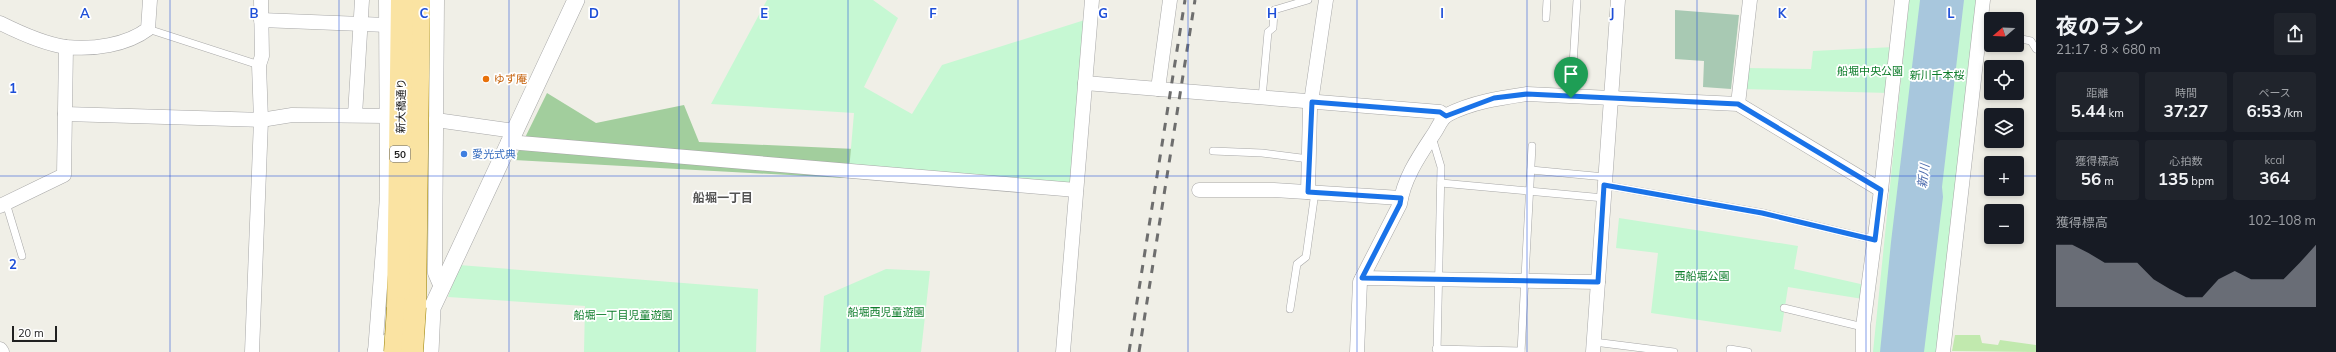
<!DOCTYPE html>
<html lang="ja">
<head>
<meta charset="utf-8">
<style>
  body { margin:0; font-family:Mulish,"Noto Sans JP",sans-serif; background:#20242c; color:#f1f3f6; height:100vh; display:flex; flex-direction:column; font-size:15px; white-space:nowrap }
  * { box-sizing:border-box; margin:0 }
  p { font-size:13px; color:#9ea1a6 }
  .icon { flex:none; width:22px; height:22px; fill:none; stroke:currentColor; stroke-width:2; stroke-linecap:round; stroke-linejoin:round }
  .map { position:relative; flex:1; overflow:hidden }
  .panel { display:flex; flex-direction:column; background:#171b24; width:300px }
  .panel>* { flex:none }
  .needle { width:26px; rotate:251deg }
  .fabs { position:absolute; left:1984px; top:12px; display:grid; gap:8px }
  .fabs a { display:grid; place-items:center; width:40px; height:40px; border-radius:4px; background:#171b24; box-shadow:0 2px 6px #0003; font-size:20px }
  .scale { position:absolute; left:12px; bottom:10px; width:45px; box-sizing:border-box; padding-left:4px; border:2px solid #202020; border-top:0; font-size:11px; line-height:14px; white-space:nowrap; color:#202020; -webkit-text-stroke:3px #fff; paint-order:stroke }
  .pin { position:absolute; display:grid; place-items:center; width:34px; height:34px; color:#fff; margin:-41px -17px; border-radius:50% 50% 50% 0; rotate:-45deg; box-shadow:0 0 4px #0007 }
  .pin .icon { rotate:45deg }
  .round { display:grid; place-items:center; flex:none; width:42px; height:42px; border-radius:4px; background:#20242c }
  .headline { display:flex; align-items:center; justify-content:space-between; height:68px; padding:0 20px }
  h1 { font-size:22px; font-weight:700; line-height:30px }
  .stats { display:grid; grid-template-columns:repeat(3,1fr); gap:6px; height:68px; padding:4px 20px }
  .stats div { display:grid; align-content:center; border-radius:4px; background:#20242c; text-align:center }
  .stats b { font-size:17px; font-weight:700 }
  .stats small { font-size:11px; font-weight:400 }
  .stats p { font-size:11px }
  .chart { height:112px; padding:8px 20px }
  .chart p { display:flex; justify-content:space-between }
  .chart svg { width:100%; height:72px; margin-top:4px; fill:#8c9099; opacity:.7 }
  main { display:flex; flex:1; min-height:0 }
  .map>svg:first-child { display:block }
  .grass { fill:#c1e9ae }
  .forest { fill:#a2ce9d }
  .cemetery { fill:#a8c9b3 }
  .park { fill:#c6f8d3 }
  .water { fill:#a8c7dd }
  .lines { fill:none; stroke-linecap:round; stroke-linejoin:round }
  .service-casing { stroke:#a7a7a7; stroke-width:8 }
  .minor-casing { stroke:#a7a7a7; stroke-width:15 }
  .tertiary-casing { stroke:#a7a7a7; stroke-width:18 }
  .primary-casing { stroke:#988104; stroke-width:23 }
  .service { stroke:#fff; stroke-width:7 }
  .minor { stroke:#fff; stroke-width:14 }
  .tertiary { stroke:#fff; stroke-width:17 }
  .primary { stroke:#fae3a2; stroke-width:22 }
  .rail { stroke:#6e6e6e; stroke-width:3; stroke-dasharray:8 8; stroke-linecap:butt }
  .primary-bridge-casing { stroke:#988104; stroke-width:23; stroke-linecap:butt }
  .primary-bridge { stroke:#fae3a2; stroke-width:22 }
  .route-casing { stroke:#fff; stroke-width:8 }
  .route { stroke:#1a73e8; stroke-width:5 }
  .grid { fill:none; stroke:#1d4ed8; stroke-width:1; stroke-opacity:0.55 }
  .food-dot { fill:#e8710a; stroke:#fff; stroke-width:1.5 }
  .shop-dot { fill:#3f7fe0; stroke:#fff; stroke-width:1.5 }
  .labels { text-anchor:middle; dominant-baseline:central; stroke-width:3.5; stroke-linejoin:round; paint-order:stroke }
  .shield { fill:#fff; stroke:#636363; stroke-width:1 }
  .shield-label { font-size:10px; font-weight:bold; fill:#202020 }
  .park-label { font-size:11px; fill:#0e7d2b; stroke:#fff }
  .food-label { font-size:11px; fill:#c56008; stroke:#fff; text-anchor:start }
  .street-label { font-size:11px; fill:#202020; stroke:#fff }
  .shop-label { font-size:11px; fill:#366cbe; stroke:#fff; text-anchor:start }
  .water-label { font-size:12px; font-style:italic; fill:#4e6dae; stroke:#fff }
  .neighbourhood-label { font-size:12px; font-weight:bold; fill:#535353; stroke:#fff }
  .grid-label { font-size:13px; text-anchor:middle; font-weight:bold; fill:#1d4ed8; stroke:#fff; stroke-width:3.5; stroke-linejoin:round; paint-order:stroke }
</style>
</head>
<body>
<main>
<div class="map">
<svg width="2036" height="352" viewBox="0 0 2036 352">
  <rect width="100%" height="100%" fill="#f0efe7"/>
  <polygon class="grass" points="1955,335 1980,335 1982,343 1998,345 2000,340 2036,345 2036,352 1952,351"/>
  <polygon class="forest" points="547,93 596,123 684,105 699,142 855,149 844,178 514,160"/>
  <polygon class="cemetery" points="1675,10 1739,15 1731,89 1703,87 1704,61 1675,59"/>
  <g class="park">
    <polygon points="767,0 873,0 898,18 864,87 912,114 942,65 1091,18 1076,190 849,171 854,113 711,104"/>
    <polygon points="1909,0 1981,0 1941,352 1873,352"/>
    <polygon points="1894,47 1889,93 1742,89 1745,68 1811,69 1813,51"/>
    <polygon points="1619,218 1798,246 1794,269 1865,285 1863,299 1788,287 1781,332 1651,313 1658,253 1616,248"/>
    <polygon points="459,265 758,289 756,352 584,352 585,306 448,297"/>
    <polygon points="886,269 930,271 921,352 820,352 824,296"/>
  </g>
  <polygon class="water" points="1920,0 1964,0 1942,187 1943,197 1924,352 1880,352 1891,242"/>
  <g class="lines">
    <g class="service-casing">
      <g id="service">
        <polyline points="1546,18 1547,0"/>
        <polyline points="148,29 259,65"/>
        <polyline points="1980,30 1991,32"/>
        <polyline points="2017,38 2031,41 2036,49"/>
        <polyline points="1262,98 1268,32 1273,28 1274,10 1308,0"/>
        <polyline points="1571,98 1577,0"/>
        <polyline points="1432,137 1441,167 1437,352"/>
        <polyline points="1213,151 1262,153 1309,159"/>
        <polyline points="1531,170 1605,177"/>
        <polyline points="1441,183 1604,198"/>
        <polyline points="1604,185 1763,213 1875,240"/>
        <polyline points="6,203 22,256"/>
        <polyline points="1784,308 1863,327"/>
        <polyline points="1290,309 1297,264 1306,257 1315,192"/>
        <polyline points="1594,342 1674,352"/>
        <polyline points="1436,349 1521,351"/>
        <polyline points="1521,352 1532,146"/>
        <polyline points="1730,352 1730,349 1748,352"/>
      </g>
    </g>
    <g class="minor-casing">
      <g id="minor">
        <polyline points="437,0 435,265 435,273 441,287"/>
        <polyline points="261,20 387,25"/>
        <path d="M0 23C20 33 44 44 66 47 93 50 127 45 148 29L150 0"/>
        <polyline points="1085,83 1440,112 1446,116"/>
        <polyline points="1158,89 1170,0"/>
        <polyline points="1738,104 1750,0"/>
        <polyline points="65,114 261,120 292,115 387,116"/>
        <polyline points="355,115 362,0"/>
        <polyline points="436,120 514,131"/>
        <polyline points="508,142 1076,190"/>
        <polyline points="1199,190 1274,190 1401,198"/>
        <polyline points="1308,192 1310,109 1326,0"/>
        <polyline points="0,206 64,175 66,47"/>
        <polyline points="1362,278 1598,282"/>
        <polyline points="0,349 2,352"/>
        <polyline points="252,352 261,120 259,65 262,56 261,0"/>
        <polyline points="375,352 387,197 386,0"/>
        <polyline points="1063,352 1092,0"/>
        <path d="M1357 352 1360 282 1400 204C1404 177 1420 155 1435 132 1438 127 1442 118 1447 115 1472 102 1500 98 1527 94L1738 104 1881 190"/>
        <polyline points="1593,352 1618,0"/>
        <polyline points="1863,352 1863,327 1881,190 1902,0"/>
        <polyline points="1943,352 1983,0"/>
      </g>
    </g>
    <g class="tertiary-casing">
      <g id="tertiary">
        <polyline points="376,352 402,331"/>
        <polyline points="430,352 432,308 576,0"/>
      </g>
    </g>
    <g class="primary-casing">
      <g id="primary">
        <polyline points="415,307 419,0"/>
        <polyline points="398,308 402,0"/>
      </g>
    </g>
    <use href="#service" class="service"/>
    <use href="#minor" class="minor"/>
    <use href="#tertiary" class="tertiary"/>
    <use href="#primary" class="primary"/>
    <g class="rail">
      <polyline points="1129,352 1185,0"/>
      <polyline points="1139,352 1195,0"/>
    </g>
    <g class="primary-bridge-casing">
      <g id="primary-bridge">
        <polyline points="395,352 398,308"/>
        <polyline points="412,352 415,307"/>
      </g>
    </g>
    <use href="#primary-bridge" class="primary-bridge"/>
  </g>
  <g class="lines">
    <g class="route-casing">
      <polygon id="route" points="1527,94 1738,104 1881,190 1875,240 1762,213 1604,185 1598,282 1362,278 1400,204 1401,198 1308,192 1312,102 1440,112 1446,116 1494,98"/>
    </g>
    <use href="#route" class="route"/>
  </g>
  <path class="grid" d="M170 0V352M339 0V352M509 0V352M679 0V352M848 0V352M1018 0V352M1188 0V352M1357 0V352M1527 0V352M1697 0V352M1866 0V352M0 176H1991M2017 176H2036"/>
  <circle class="food-dot" cx="486" cy="79" r="4"/>
  <circle class="shop-dot" cx="464" cy="154" r="4"/>
  <g class="labels">
    <rect class="shield" x="390" y="146" width="20" height="16" rx="3"/>
    <g class="shield-label">
      <text x="400" y="154">50</text>
    </g>
    <g class="park-label">
      <text x="1870" y="71">船堀中央公園</text>
      <text x="1937" y="75">新川千本桜</text>
      <text x="1702" y="276">西船堀公園</text>
      <text x="886" y="312">船堀西児童遊園</text>
      <text x="623" y="315">船堀一丁目児童遊園</text>
    </g>
    <g class="food-label">
      <text x="494" y="79">ゆず庵</text>
    </g>
    <g class="street-label">
      <text transform="translate(401 106) rotate(-89)">新大橋通り</text>
    </g>
    <g class="shop-label">
      <text x="472" y="154">愛光式典</text>
    </g>
    <g class="water-label">
      <text transform="translate(1923 176) rotate(-83)">新川</text>
    </g>
    <g class="neighbourhood-label">
      <text x="723" y="197">船堀一丁目</text>
    </g>
  </g>
  <g class="grid-label">
    <text x="85" y="18">A</text>
    <text x="254" y="18">B</text>
    <text x="424" y="18">C</text>
    <text x="594" y="18">D</text>
    <text x="764" y="18">E</text>
    <text x="933" y="18">F</text>
    <text x="1103" y="18">G</text>
    <text x="1272" y="18">H</text>
    <text x="1442" y="18">I</text>
    <text x="1612" y="18">J</text>
    <text x="1782" y="18">K</text>
    <text x="1951" y="18">L</text>
    <text x="13" y="93">1</text>
    <text x="13" y="269">2</text>
  </g>
</svg>
<div class="fabs">
<a><svg class="needle" viewBox="-14 -14 28 28"><path d="M0-13l5 13h-10z" fill="#e53935"/><path d="M0 13l5-13h-10z" fill="#9ea1a6"/></svg></a>
<a><svg class="icon" aria-label="locate" viewBox="0 0 24 24"><circle cx="12" cy="12" r="6"/><path d="M12 2v4M12 18v4M2 12h4M18 12h4"/></svg></a>
<a><svg class="icon" aria-label="layers" viewBox="0 0 24 24"><path d="M12 4l9 5-9 5-9-5zM3 14l9 5 9-5"/></svg></a>
<a>+</a>
<a>−</a>
</div>
<div class="scale">20 m</div>
<div class="pin" style="left:1571px;top:98px;background:#1e9e55"><svg class="icon" aria-label="arrive" viewBox="0 0 24 24"><path d="M6 21V4h12l-3 4 3 4H6"/></svg></div>
</div>
<section class="panel">
<div class="headline"><div><h1>夜のラン</h1><p>21:17 · 8 × 680 m</p></div><a class="round"><svg class="icon" aria-label="share" viewBox="0 0 24 24"><path d="M12 15V3M7 8l5-5 5 5M5 13v7h14v-7"/></svg></a></div>
<div class="stats">
<div><p>距離</p><b>5.44<small> km</small></b></div>
<div><p>時間</p><b>37:27</b></div>
<div><p>ペース</p><b>6:53<small> /km</small></b></div>
</div>
<div class="stats">
<div><p>獲得標高</p><b>56<small> m</small></b></div>
<div><p>心拍数</p><b>135<small> bpm</small></b></div>
<div><p>kcal</p><b>364</b></div>
</div>
<div class="chart"><p><span>獲得標高</span>102–108 m</p>
<svg viewBox="0 0 160 44" preserveAspectRatio="none"><path d="M0 44V6L10 6L20 11L30 17L40 17L50 17L60 27L70 33L80 38L90 38L100 27L110 22L120 27L130 27L140 27L150 17L160 6V44z"/></svg>
</div>
</section>
</main>
</body>
</html>
